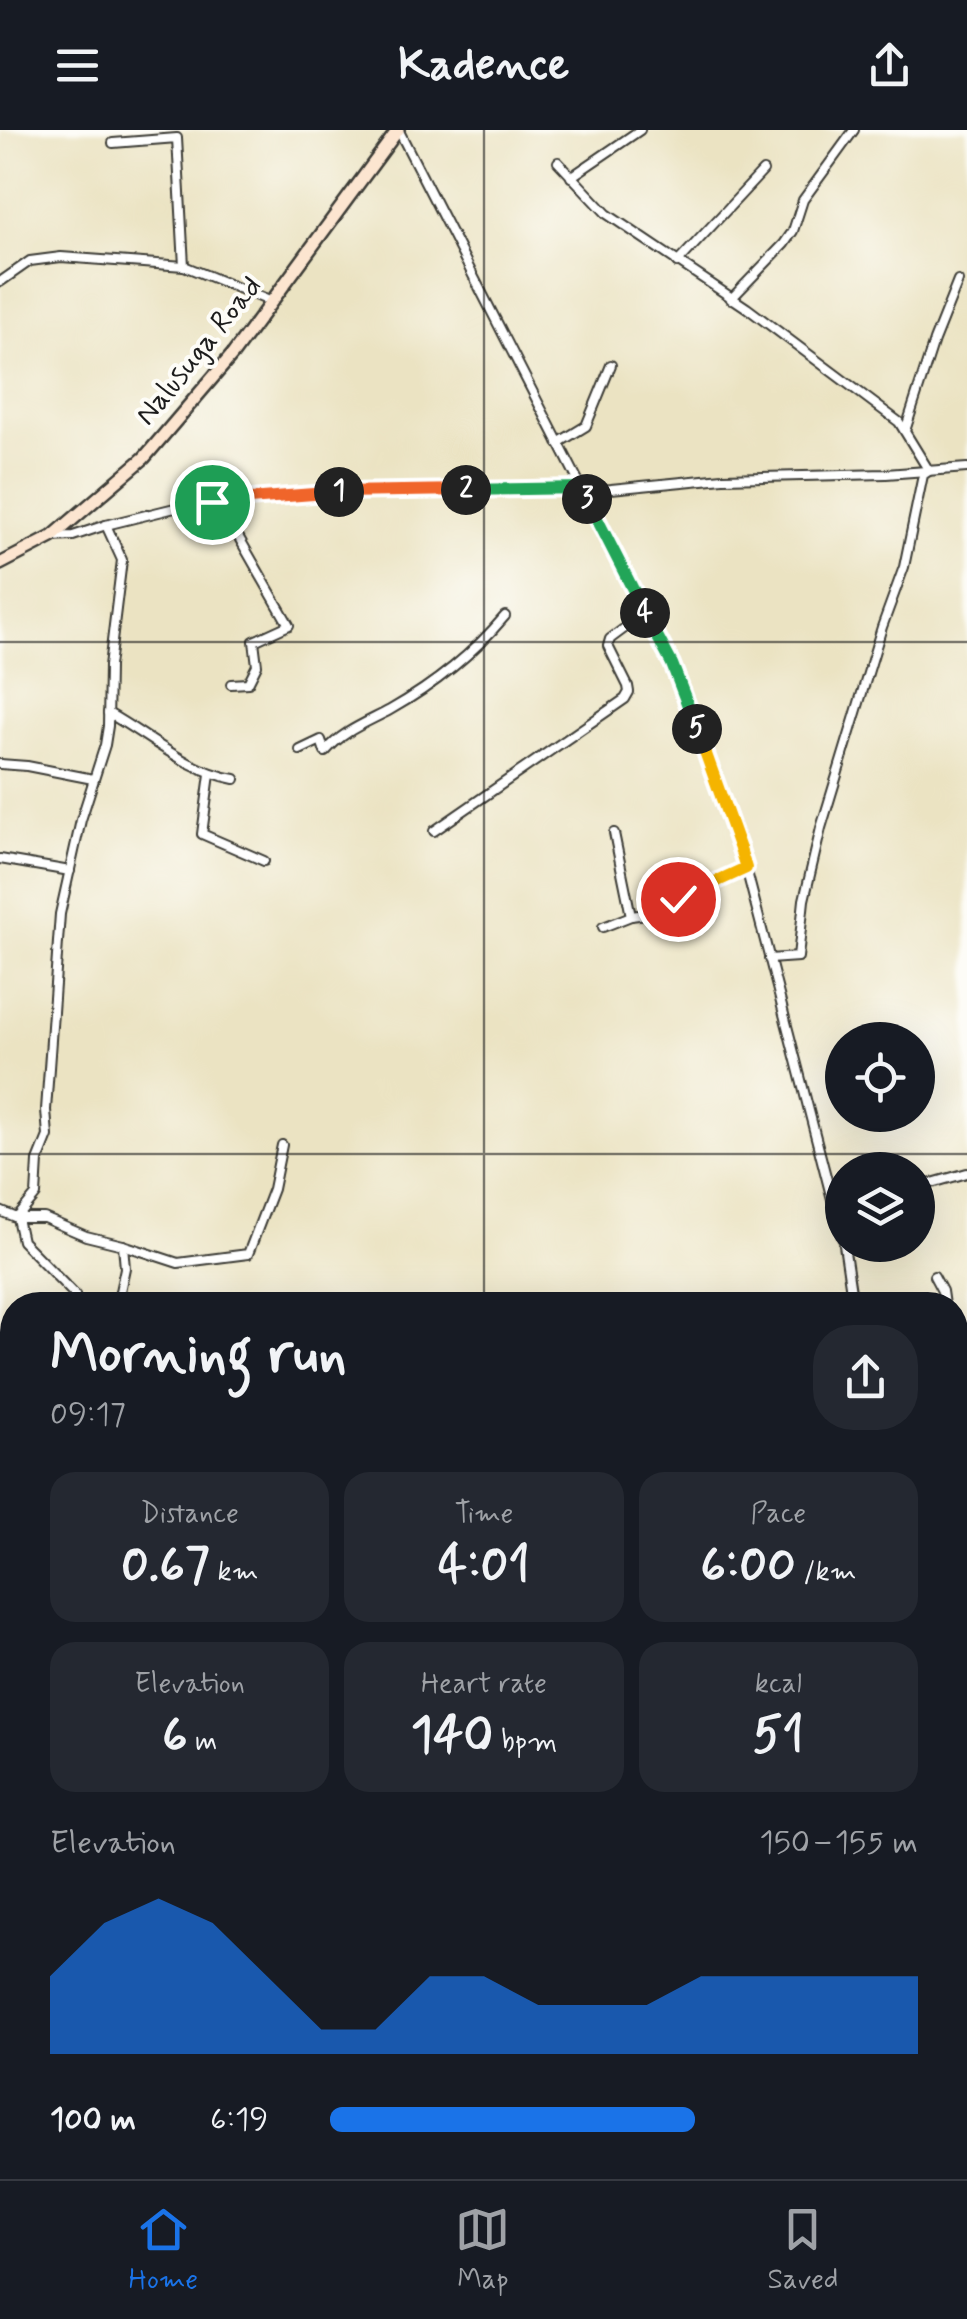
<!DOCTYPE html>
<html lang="en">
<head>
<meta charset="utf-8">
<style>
  body { margin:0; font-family:Mynerve,sans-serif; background:#242831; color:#f1f3f6; height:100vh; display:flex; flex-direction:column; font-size:38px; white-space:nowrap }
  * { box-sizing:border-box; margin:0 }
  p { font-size:32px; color:#9ea1a6 }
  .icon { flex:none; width:55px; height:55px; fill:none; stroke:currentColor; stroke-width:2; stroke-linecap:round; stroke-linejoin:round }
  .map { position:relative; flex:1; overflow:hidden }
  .sheet { position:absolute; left:0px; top:1162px; width:968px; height:888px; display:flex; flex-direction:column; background:#171b24; border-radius:40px 40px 0 0; box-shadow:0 10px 40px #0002 }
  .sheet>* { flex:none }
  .fabs { position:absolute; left:825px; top:892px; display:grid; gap:20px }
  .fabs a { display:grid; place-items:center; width:110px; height:110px; border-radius:50%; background:#171b24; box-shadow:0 10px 40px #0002; font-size:50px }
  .pin { position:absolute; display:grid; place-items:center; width:85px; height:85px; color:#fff; margin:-42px; border:5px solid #fff; border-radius:50%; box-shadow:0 2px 10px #0007 }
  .km { position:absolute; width:50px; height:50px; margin:-25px; border-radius:50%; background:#222; color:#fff; font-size:28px; line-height:50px; text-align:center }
  .round { display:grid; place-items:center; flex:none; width:105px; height:105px; border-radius:40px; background:#242831 }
  .summary { display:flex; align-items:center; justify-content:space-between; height:170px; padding:0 50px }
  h1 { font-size:55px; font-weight:700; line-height:75px }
  .metrics { display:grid; grid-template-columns:repeat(3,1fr); gap:15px; height:170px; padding:10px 50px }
  .metrics div { display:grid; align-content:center; border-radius:25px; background:#242831; text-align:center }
  .metrics b { font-size:50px; font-weight:700 }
  .metrics small { font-size:28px; font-weight:400 }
  .metrics p { font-size:28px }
  .chart { height:280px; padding:20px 50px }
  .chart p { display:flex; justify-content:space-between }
  .chart svg { width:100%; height:180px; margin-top:10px; fill:#1a73e8; opacity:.7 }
  ul { padding:0 50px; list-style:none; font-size:32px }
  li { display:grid; grid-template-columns:160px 120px 1fr; align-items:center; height:75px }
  li i { height:25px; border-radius:12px; background:#1a73e8 }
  header { display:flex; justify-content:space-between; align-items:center; height:130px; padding:0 50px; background:#171b24; font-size:45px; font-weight:700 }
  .menu { display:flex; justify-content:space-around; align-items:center; height:140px; border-top:2px solid #363941; background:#171b24; font-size:28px; color:#9ea1a6 }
  .menu a { display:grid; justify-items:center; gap:5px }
  .menu .on { color:#1a73e8 }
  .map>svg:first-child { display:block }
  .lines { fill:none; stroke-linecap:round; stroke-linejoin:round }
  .street-casing { stroke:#3b3a35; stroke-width:12 }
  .secondary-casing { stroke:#3b3a35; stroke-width:16 }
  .street { stroke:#fff; stroke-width:8 }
  .secondary { stroke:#fce5d0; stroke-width:11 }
  .split-1-casing { stroke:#fff; stroke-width:20 }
  .split-2-casing { stroke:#fff; stroke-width:20 }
  .split-3-casing { stroke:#fff; stroke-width:20 }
  .split-4-casing { stroke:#fff; stroke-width:20 }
  .split-5-casing { stroke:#fff; stroke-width:20 }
  .split-6-casing { stroke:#fff; stroke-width:20 }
  .split-7-casing { stroke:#fff; stroke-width:20 }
  .split-1 { stroke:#f0652b; stroke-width:12 }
  .split-2 { stroke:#f0652b; stroke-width:12 }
  .split-3 { stroke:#22a559; stroke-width:12 }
  .split-4 { stroke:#22a559; stroke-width:12 }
  .split-5 { stroke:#22a559; stroke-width:12 }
  .split-6 { stroke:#f5b400; stroke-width:12 }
  .split-7 { stroke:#f5b400; stroke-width:12 }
  .grid { fill:none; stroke:#1c1c1c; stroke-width:2.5; stroke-opacity:0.55 }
  .labels { text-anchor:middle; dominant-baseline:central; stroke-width:8; stroke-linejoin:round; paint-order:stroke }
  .street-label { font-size:30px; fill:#1c1c1c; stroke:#fdfcf7 }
</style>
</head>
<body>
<header><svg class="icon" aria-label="menu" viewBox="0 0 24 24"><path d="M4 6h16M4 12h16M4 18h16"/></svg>Kadence<svg class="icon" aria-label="share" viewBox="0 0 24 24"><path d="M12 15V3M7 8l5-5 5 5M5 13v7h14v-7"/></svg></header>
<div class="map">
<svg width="967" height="2049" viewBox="0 0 967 2049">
  <rect width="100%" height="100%" fill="#fdfcf7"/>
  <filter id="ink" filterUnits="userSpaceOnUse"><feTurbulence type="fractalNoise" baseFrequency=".01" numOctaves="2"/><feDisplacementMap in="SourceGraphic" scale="20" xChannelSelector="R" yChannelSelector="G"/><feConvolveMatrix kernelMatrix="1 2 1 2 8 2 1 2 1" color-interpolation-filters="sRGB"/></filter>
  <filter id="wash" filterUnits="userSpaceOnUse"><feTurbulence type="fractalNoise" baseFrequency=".0048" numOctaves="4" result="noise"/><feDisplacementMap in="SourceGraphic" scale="40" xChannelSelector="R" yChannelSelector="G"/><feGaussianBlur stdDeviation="2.25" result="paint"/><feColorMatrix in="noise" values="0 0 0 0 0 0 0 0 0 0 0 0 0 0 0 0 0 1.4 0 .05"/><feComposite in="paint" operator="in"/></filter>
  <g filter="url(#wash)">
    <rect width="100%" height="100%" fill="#ebe3c2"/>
  </g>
  <g filter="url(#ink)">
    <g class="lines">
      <g class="street-casing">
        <g id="street">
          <polyline points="399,1 672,534 738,707 842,1108"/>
          <polyline points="113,13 177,8 184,136"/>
          <polyline points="558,32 607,84 747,178 899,292 929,341 923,345 904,437 882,497 821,698 804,770 798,827 769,829"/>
          <polyline points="571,47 640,0"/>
          <polyline points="677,133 763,41"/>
          <polyline points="0,152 30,131 61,127 184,136 272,172"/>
          <polyline points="731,169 784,114 793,101 803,70 854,0"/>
          <polyline points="905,301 934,211 958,151"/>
          <polyline points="558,313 586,296 611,235"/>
          <polyline points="212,372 238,406 289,495 254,511 257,535 248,553 231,554"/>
          <polyline points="52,407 73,406 106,395 191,374 263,367 340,362 611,359 723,348 886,344 967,338"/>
          <path d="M108 583C151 607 185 640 235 649"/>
          <path d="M300 620 321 610 325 622C343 601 366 593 390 580 434 555 472 525 505 486"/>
          <polyline points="0,634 27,636 93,649"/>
          <polyline points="210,644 202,704 264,731"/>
          <polyline points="434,701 625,569 629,562 628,556 608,516 610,509 645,483"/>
          <polyline points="614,703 631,786"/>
          <polyline points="0,729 70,741"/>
          <polyline points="603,797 631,786 654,783 746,738"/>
          <polyline points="918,1057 967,1043"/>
          <polyline points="0,1081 17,1088 36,1065 38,1031 48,1006 46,980 60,784 81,690 105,615 108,596 109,536 122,430 106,395"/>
          <polyline points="123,1115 178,1133 248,1124 273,1059 282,1015"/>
          <polyline points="844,1115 853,1175"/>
          <polyline points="934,1146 942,1161 944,1175"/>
          <polyline points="70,1175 75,1165 22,1111 17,1088 44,1088 86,1106 123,1115 125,1138 117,1175"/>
          <polyline points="955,1217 967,1220"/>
          <polyline points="0,1440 12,1443"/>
          <polyline points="955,1522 967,1522"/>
          <polyline points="0,1648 2,1651 12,1650"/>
          <polyline points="955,1789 967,1784"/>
          <polyline points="955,1890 955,1898"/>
          <polyline points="955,2020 955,2036"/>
        </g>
      </g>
      <g class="secondary-casing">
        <polyline id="secondary" points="0,434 52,407 144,328 233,224 398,0"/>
      </g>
      <use href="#street" class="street"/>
      <use href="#secondary" class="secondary"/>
    </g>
  </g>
  <g class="lines" filter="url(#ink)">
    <g class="split-1-casing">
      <polyline id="split-1" points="212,372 339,362"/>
    </g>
    <g class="split-2-casing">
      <polyline id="split-2" points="339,362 466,360"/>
    </g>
    <g class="split-3-casing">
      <polyline id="split-3" points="466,360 581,358 587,369"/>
    </g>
    <g class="split-4-casing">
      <polyline id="split-4" points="587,369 645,483"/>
    </g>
    <g class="split-5-casing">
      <polyline id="split-5" points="645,483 672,534 697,599"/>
    </g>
    <g class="split-6-casing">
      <polyline id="split-6" points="697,599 740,719"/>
    </g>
    <g class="split-7-casing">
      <polyline id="split-7" points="678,769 746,738 740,719"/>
    </g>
    <use href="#split-1" class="split-1"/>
    <use href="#split-2" class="split-2"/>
    <use href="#split-3" class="split-3"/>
    <use href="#split-4" class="split-4"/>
    <use href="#split-5" class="split-5"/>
    <use href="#split-6" class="split-6"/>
    <use href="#split-7" class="split-7"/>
  </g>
  <path class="grid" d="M484 0V1175M0 512H967M0 1024H967M0 1537H12M955 1537H967M484 2038V2049"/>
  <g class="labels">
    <g class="street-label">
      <text transform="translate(199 221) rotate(-51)">Nalusuga Road</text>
    </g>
  </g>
</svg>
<div class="fabs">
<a><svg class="icon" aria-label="locate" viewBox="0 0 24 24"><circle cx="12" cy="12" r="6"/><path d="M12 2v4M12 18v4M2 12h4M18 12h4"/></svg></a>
<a><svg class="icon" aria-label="layers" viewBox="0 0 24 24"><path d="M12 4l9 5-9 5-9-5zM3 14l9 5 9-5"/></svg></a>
</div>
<div class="pin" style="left:212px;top:372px;background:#1e9e55"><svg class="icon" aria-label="arrive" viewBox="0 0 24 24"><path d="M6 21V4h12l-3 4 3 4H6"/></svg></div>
<div class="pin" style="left:678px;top:769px;background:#d93025"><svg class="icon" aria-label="check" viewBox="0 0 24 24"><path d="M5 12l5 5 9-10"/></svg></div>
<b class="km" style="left:339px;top:362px">1</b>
<b class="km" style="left:466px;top:360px">2</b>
<b class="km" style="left:587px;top:369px">3</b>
<b class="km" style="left:645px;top:483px">4</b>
<b class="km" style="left:697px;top:599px">5</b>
<section class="sheet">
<div class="summary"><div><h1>Morning run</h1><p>09:17</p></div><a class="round"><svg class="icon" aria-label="share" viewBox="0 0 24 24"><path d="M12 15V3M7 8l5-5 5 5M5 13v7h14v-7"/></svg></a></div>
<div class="metrics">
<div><p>Distance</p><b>0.67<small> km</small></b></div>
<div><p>Time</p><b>4:01</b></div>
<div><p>Pace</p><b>6:00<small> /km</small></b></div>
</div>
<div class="metrics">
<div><p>Elevation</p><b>6<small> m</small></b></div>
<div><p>Heart rate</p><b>140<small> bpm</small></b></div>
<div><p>kcal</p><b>51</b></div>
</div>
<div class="chart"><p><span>Elevation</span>150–155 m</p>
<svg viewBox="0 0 160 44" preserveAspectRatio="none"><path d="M0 44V25L10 12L20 6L30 12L40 25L50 38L60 38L70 25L80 25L90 32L100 32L110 32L120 25L130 25L140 25L150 25L160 25V44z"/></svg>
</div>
<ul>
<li><b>100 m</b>6:19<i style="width:62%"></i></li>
</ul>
</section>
</div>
<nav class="menu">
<a class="on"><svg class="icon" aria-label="home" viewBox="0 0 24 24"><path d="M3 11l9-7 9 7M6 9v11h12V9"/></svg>Home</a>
<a><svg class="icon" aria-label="map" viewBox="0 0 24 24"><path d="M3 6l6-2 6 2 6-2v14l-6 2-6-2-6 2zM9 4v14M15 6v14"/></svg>Map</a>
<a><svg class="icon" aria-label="saved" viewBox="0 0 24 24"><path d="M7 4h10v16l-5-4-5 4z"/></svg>Saved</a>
</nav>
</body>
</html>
